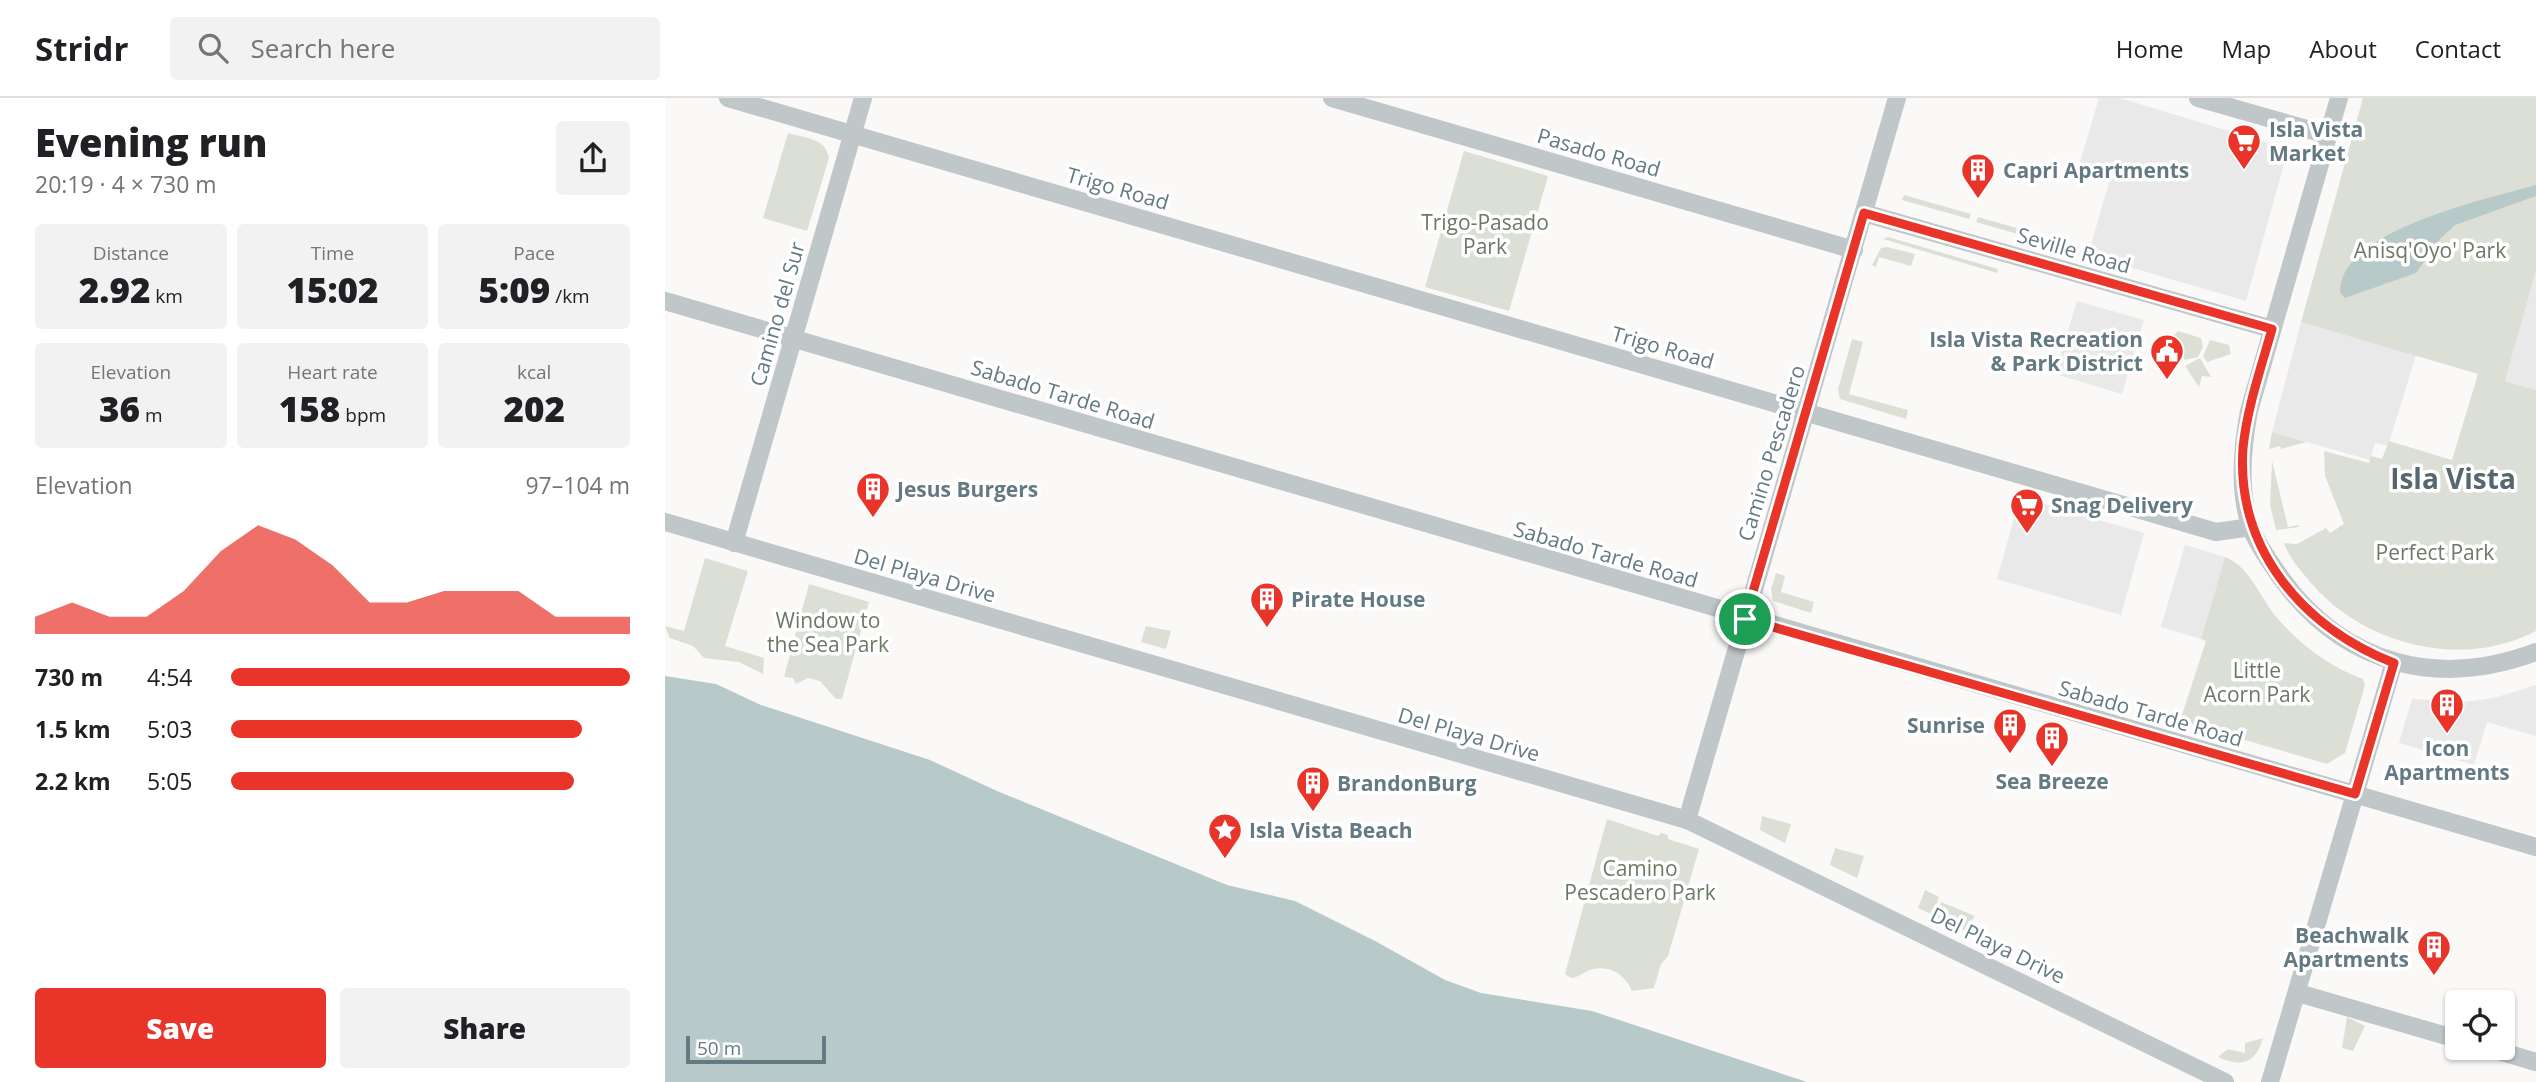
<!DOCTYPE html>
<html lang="en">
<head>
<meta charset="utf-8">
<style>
  body { margin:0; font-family:"Open Sans",sans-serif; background:#f2f2f2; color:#202124; height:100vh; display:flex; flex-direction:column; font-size:26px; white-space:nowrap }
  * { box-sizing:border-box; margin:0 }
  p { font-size:23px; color:#757577 }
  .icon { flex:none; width:38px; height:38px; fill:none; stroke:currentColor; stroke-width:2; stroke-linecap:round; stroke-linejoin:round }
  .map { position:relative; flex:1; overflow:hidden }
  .drawer { display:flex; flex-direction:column; background:#fff; width:665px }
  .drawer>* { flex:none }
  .tools { position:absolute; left:1780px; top:892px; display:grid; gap:14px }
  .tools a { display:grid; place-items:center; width:70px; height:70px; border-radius:7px; background:#fff; box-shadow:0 2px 5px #0004; font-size:35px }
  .scale { position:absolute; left:21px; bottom:18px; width:140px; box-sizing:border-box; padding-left:7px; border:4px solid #647a83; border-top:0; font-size:19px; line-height:24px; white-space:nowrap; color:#647a83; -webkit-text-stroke:5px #fff; paint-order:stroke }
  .pin { position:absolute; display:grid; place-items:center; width:60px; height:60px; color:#fff; margin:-30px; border:4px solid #fff; border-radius:50%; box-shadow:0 2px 7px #0007 }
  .round { display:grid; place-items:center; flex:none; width:74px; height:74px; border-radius:7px; background:#f2f2f2 }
  .overview { display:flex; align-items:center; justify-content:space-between; height:119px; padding:0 35px }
  h1 { font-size:38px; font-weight:800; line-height:52px }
  .metrics { display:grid; grid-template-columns:repeat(3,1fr); gap:10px; height:119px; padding:7px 35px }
  .metrics div { display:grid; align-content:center; border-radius:7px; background:#f2f2f2; text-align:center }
  .metrics b { font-size:35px; font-weight:800 }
  .metrics small { font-size:19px; font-weight:400 }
  .metrics p { font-size:19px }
  .chart { height:196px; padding:14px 35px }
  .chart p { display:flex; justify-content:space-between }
  .chart svg { width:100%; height:126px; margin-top:7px; fill:#e83429; opacity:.7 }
  .cta { display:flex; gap:14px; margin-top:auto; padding:14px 35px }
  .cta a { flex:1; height:80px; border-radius:7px; background:#e83429; color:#fff; font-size:28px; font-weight:800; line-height:80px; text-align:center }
  .cta a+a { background:#f2f2f2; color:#202124 }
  ul { padding:0 35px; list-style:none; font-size:23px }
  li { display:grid; grid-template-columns:112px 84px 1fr; align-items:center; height:52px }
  li i { height:18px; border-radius:9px; background:#e83429 }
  header { display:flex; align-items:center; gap:42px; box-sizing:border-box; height:98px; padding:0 35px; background:#fff; border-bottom:2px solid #e0e0e0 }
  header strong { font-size:33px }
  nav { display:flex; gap:38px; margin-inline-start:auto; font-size:24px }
  .search { width:490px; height:63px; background:#f2f2f2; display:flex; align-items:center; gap:18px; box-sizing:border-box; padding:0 24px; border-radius:7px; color:#757577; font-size:26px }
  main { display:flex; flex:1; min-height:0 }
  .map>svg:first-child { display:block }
  .built { fill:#e8e9e8 }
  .green { fill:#dbdfd6 }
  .water { fill:#b8c9ca }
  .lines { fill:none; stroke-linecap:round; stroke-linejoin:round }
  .minor { stroke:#c0c7c9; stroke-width:18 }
  .route-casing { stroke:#fff; stroke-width:14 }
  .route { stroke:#e83429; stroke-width:9 }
  .labels { text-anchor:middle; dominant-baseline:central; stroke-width:7; stroke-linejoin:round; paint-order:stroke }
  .poi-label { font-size:21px; font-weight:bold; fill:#647a83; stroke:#fff; text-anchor:start }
  .street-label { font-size:21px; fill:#647a83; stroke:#fff }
  .park-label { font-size:21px; fill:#6b7a63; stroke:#fff }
  .district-label { font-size:28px; font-weight:bold; fill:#56676e; stroke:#fff }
</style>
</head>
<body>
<header>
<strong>Stridr</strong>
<div class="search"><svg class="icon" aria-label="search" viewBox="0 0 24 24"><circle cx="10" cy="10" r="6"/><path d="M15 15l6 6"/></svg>Search here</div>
<nav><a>Home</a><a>Map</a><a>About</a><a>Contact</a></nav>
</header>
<main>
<section class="drawer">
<div class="overview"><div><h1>Evening run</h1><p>20:19 · 4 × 730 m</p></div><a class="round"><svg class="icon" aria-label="share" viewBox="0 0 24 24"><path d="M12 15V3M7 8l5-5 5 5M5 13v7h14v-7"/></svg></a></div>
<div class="metrics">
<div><p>Distance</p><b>2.92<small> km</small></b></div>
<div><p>Time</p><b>15:02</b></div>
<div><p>Pace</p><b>5:09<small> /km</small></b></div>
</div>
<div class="metrics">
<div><p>Elevation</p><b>36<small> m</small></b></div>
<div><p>Heart rate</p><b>158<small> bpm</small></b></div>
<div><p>kcal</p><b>202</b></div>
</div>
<div class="chart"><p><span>Elevation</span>97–104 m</p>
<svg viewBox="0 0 160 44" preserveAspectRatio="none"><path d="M0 44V38L10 33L20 38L30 38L40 29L50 15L60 6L70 11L80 20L90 33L100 33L110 29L120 29L130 29L140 38L150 38L160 38V44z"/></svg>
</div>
<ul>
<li><b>730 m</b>4:54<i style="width:100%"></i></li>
<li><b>1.5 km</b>5:03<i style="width:88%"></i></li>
<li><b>2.2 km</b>5:05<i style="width:86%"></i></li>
</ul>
<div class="cta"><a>Save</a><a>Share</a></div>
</section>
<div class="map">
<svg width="1871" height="984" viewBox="0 0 1871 984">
  <rect width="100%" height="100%" fill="#faf9f7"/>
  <g class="built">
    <polygon points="1434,0 1455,0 1623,51 1581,203 1423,157 1445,81 1413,71"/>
    <polygon points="1871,172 1871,292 1840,283"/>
    <polygon points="1412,203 1479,222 1457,296 1390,276"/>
    <polygon points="1636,224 1751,257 1723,348 1710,345 1705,362 1607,334"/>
    <polygon points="1355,399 1479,435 1456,517 1332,481"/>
    <polygon points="1520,447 1560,459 1536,541 1496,529"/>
    <polygon points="1871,587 1871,638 1822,624 1809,667 1734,645 1747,601 1799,604 1829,600"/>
  </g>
  <g class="green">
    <path d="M1698 0H1871V173L1840 283 1871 292V533C1797 572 1699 547 1646 485 1636 473 1624 460 1619 445L1632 446 1661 430 1665 435 1679 426 1660 378 1659 353 1704 365 1706 358 1717 361 1724 343 1787 362 1813 276 1636 224Z"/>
    <path d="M123 35C140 40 161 40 164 60L142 133 98 120Z"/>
    <polygon points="799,53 883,78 844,213 760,189"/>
    <polygon points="1239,97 1306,116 1304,121 1237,102"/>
    <polygon points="1313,119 1379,138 1377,143 1311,124"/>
    <polygon points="1223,139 1333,171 1332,175 1218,141"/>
    <polygon points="1222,149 1250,156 1246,168 1214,159 1211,169 1207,167 1216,150"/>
    <polygon points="1513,233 1536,240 1538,249 1533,259 1520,262 1508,248 1508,239"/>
    <polygon points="1187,241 1198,244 1184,296 1243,312 1241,321 1175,301 1173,291"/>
    <polygon points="1545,242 1564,247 1566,256 1542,264 1538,258"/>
    <polygon points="1535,260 1546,279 1537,278 1534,289 1520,268"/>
    <polygon points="1607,334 1641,344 1616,351 1615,348 1604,351"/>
    <polygon points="1607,363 1623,429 1633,427 1634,429 1611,432 1605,407"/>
    <path d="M1560 459C1585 468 1596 502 1613 521 1636 547 1665 569 1698 581L1700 587 1680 655 1662 666 1515 623 1541 543 1536 541Z"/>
    <polygon points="40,460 83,473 60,548 99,560 98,576 74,564 39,560 28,548 5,540 0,528 19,533"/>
    <polygon points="1111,475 1120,478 1116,494 1149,504 1146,515 1108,503 1106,491"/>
    <polygon points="144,486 204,504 177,601 171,601 155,583 143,580 131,586 128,580 119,579"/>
    <polygon points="481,528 506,533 501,551 476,544"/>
    <polygon points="1097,718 1126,726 1120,745 1095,732"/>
    <path d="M942 721 993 738 996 735 1003 737V741L1034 751 1003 858 996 866 989 890 967 893C961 878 946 867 928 871 920 873 915 879 906 880L900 876Z"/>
    <polygon points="1170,750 1199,758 1192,780 1165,767"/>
    <polygon points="1260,792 1274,799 1268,817 1253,810"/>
    <polygon points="1276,804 1310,818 1300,833 1271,820"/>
    <polygon points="1682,919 1700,928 1688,953 1677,950"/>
    <path d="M1598 940C1591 965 1577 970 1553 959L1563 951 1580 955V945Z"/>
  </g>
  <g class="water">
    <path d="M1871 87V98L1790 127 1775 141 1751 175 1680 200 1675 194C1674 132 1823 101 1871 87Z"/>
    <polygon points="0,578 51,586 96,607 265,662 332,693 562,787 630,803 712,844 780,882 816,895 927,913 1142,984 0,984"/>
  </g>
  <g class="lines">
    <g class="minor">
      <polyline points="63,0 1551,434 1586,429"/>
      <polyline points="667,0 1189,152"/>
      <polyline points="1533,0 1663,37"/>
      <path d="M1674 0 1584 313C1577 350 1573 394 1586 430 1593 448 1605 464 1616 480 1679 567 1772 591 1871 554"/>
      <polyline points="1199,115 1607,231"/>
      <polyline points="0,203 1871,749"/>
      <polyline points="0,424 1022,722 1560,984"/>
      <polyline points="69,445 198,0"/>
      <polyline points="1022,722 1232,0"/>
      <polyline points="1633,895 1792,941"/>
      <polyline points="1824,950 1871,964"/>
      <polyline points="1605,984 1729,564"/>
    </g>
  </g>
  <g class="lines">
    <g class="route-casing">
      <path id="route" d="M1199 115 1607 231C1596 270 1582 310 1578 350 1571 452 1638 529 1729 565L1690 696 1080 521Z"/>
    </g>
    <use href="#route" class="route"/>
  </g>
  <defs>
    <g id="supermarket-pin" transform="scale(1.75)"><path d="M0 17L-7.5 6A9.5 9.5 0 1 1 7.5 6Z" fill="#e83429" stroke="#fff"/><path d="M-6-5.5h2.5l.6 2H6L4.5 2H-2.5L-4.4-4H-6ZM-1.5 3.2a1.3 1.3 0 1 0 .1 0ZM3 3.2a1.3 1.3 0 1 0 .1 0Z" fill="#fff"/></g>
    <g id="building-pin" transform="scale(1.75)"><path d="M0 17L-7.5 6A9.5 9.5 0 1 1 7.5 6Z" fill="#e83429" stroke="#fff"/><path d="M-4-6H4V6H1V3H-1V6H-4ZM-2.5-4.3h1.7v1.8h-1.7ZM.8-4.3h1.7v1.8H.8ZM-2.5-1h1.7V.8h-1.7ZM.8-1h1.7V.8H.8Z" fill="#fff"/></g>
    <g id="civic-pin" transform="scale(1.75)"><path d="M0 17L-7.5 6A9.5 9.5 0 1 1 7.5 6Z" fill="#e83429" stroke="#fff"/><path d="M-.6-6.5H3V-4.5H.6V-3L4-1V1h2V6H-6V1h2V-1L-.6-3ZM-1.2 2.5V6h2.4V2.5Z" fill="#fff"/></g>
    <g id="sight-pin" transform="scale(1.75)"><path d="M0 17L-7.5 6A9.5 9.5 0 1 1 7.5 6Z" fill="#e83429" stroke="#fff"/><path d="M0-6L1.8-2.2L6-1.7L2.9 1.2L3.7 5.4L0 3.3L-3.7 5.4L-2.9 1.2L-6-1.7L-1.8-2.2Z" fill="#fff"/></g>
  </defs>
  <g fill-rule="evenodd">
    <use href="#supermarket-pin" x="1579" y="43"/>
    <use href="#building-pin" x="1313" y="72"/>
    <use href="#civic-pin" x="1502" y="253"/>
    <use href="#building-pin" x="208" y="391"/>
    <use href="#supermarket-pin" x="1362" y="407"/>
    <use href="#building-pin" x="602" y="501"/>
    <use href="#building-pin" x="1782" y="607"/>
    <use href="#building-pin" x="1345" y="627"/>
    <use href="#building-pin" x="1387" y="640"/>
    <use href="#building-pin" x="648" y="685"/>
    <use href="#sight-pin" x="560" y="732"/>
    <use href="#building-pin" x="1769" y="849"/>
  </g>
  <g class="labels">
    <g class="poi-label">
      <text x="1604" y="31">Isla Vista<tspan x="1604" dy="24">Market</tspan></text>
      <text x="1338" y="72">Capri Apartments</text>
      <text x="1478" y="241" text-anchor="end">Isla Vista Recreation<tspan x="1478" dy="24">&amp; Park District</tspan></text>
      <text x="232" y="391">Jesus Burgers</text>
      <text x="1386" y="407">Snag Delivery</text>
      <text x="626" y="501">Pirate House</text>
      <text x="1320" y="627" text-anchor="end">Sunrise</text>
      <text x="1782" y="650" text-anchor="middle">Icon<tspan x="1782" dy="24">Apartments</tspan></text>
      <text x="1387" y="683" text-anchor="middle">Sea Breeze</text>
      <text x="672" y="685">BrandonBurg</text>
      <text x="584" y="732">Isla Vista Beach</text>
      <text x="1744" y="837" text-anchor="end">Beachwalk<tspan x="1744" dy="24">Apartments</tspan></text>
    </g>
    <g class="street-label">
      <text transform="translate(934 54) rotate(16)">Pasado Road</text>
      <text transform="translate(453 90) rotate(16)">Trigo Road</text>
      <text transform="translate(1409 152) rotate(16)">Seville Road</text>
      <text transform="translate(112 216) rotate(-74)">Camino del Sur</text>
      <text transform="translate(998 249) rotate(16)">Trigo Road</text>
      <text transform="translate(398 296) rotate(17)">Sabado Tarde Road</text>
      <text transform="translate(1106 355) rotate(-73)">Camino Pescadero</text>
      <text transform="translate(941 456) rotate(16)">Sabado Tarde Road</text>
      <text transform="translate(260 477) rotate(16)">Del Playa Drive</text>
      <text transform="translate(1486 615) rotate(16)">Sabado Tarde Road</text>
      <text transform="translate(804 636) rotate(16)">Del Playa Drive</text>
      <text transform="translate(1333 847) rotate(26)">Del Playa Drive</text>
    </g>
    <g class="park-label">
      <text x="820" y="124">Trigo-Pasado<tspan x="820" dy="24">Park</tspan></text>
      <text x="1765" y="152">Anisq'Oyo' Park</text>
      <text x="1770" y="454">Perfect Park</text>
      <text x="163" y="522">Window to<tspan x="163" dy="24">the Sea Park</tspan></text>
      <text x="1592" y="572">Little<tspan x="1592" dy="24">Acorn Park</tspan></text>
      <text x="975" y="770">Camino<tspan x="975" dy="24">Pescadero Park</tspan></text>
    </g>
    <g class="district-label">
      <text x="1788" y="380">Isla Vista</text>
    </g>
  </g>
</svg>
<div class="tools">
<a><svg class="icon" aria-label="locate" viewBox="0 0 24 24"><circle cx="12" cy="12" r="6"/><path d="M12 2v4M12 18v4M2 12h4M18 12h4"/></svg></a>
</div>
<div class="scale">50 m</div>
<div class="pin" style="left:1080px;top:521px;background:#1e9e55"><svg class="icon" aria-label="arrive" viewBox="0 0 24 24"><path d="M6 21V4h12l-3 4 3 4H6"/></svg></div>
</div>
</main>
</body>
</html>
